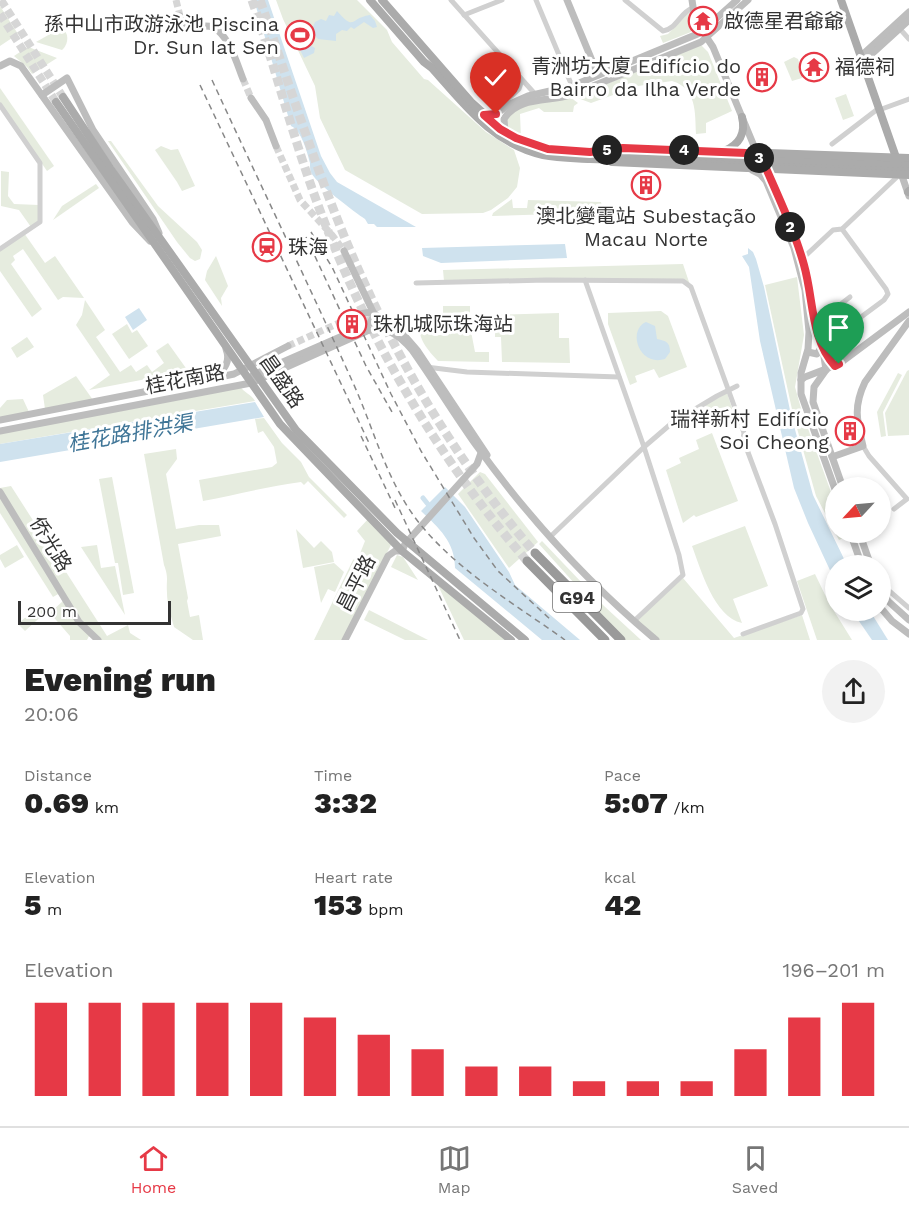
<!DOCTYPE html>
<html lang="en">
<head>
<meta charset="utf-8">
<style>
  body { margin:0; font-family:"Work Sans","Noto Sans SC",sans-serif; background:#f2f2f2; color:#222; height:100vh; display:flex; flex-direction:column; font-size:22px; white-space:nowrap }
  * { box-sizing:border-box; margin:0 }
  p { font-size:20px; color:#767676 }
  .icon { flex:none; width:33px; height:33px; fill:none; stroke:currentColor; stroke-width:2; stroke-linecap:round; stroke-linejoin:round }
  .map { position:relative; height:640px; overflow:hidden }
  .sheet { display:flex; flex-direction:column; background:#fff; flex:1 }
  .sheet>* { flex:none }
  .needle { width:39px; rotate:244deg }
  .tools { position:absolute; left:825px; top:477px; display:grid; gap:12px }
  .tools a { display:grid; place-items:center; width:66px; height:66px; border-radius:50%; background:#fff; box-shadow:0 3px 9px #0003; font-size:30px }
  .scale { position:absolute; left:18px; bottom:15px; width:153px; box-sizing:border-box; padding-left:6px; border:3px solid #333; border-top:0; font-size:16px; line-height:21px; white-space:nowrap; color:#333; -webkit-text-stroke:4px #fff; paint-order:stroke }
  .pin { position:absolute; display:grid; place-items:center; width:51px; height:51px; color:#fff; margin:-62px -26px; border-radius:50% 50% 50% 0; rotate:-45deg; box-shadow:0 0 6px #0007 }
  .pin .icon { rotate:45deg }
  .km { position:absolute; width:30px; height:30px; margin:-15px; border-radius:50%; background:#222; color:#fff; font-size:16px; line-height:30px; text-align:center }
  .round { display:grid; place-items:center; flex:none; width:63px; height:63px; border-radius:32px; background:#f2f2f2 }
  .overview { display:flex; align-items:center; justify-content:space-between; height:102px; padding:0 24px }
  h1 { font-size:33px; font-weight:800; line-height:45px }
  .figures { display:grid; grid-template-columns:repeat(3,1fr); gap:9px; height:102px; padding:6px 24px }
  .figures div { display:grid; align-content:center }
  .figures b { font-size:30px; font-weight:800 }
  .figures small { font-size:16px; font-weight:400 }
  .figures p { font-size:16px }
  .chart { height:168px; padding:12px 24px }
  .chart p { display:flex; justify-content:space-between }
  .chart svg { width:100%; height:108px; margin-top:6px; stroke:#e63946; stroke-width:6 }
  .dock { display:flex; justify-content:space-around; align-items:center; height:84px; border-top:2px solid #e0e0e0; background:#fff; font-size:16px; color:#767676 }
  .dock a { display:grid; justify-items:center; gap:3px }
  .dock .current { color:#e63946 }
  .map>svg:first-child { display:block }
  .green { fill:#e6ecdf }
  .water { fill:#cfe2ee }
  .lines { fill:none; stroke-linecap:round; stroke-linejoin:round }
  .canal { stroke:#cfe2ee; stroke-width:5 }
  .secondary-tunnel { stroke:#d6d6d6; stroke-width:7; stroke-dasharray:7 3.5; stroke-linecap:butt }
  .primary-tunnel { stroke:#d6d6d6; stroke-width:8; stroke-dasharray:8 4; stroke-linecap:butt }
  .highway-tunnel { stroke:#d6d6d6; stroke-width:9; stroke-dasharray:9 4.5; stroke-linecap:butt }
  .street { stroke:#d0d0d0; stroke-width:5 }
  .secondary { stroke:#bdbdbd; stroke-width:7 }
  .primary { stroke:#ababab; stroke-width:8 }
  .highway { stroke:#9a9a9a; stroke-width:9 }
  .rail { stroke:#888; stroke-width:1.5; stroke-dasharray:6 4.5; stroke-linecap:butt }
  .route-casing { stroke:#fff; stroke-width:12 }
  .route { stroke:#e63946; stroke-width:8 }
  .labels { text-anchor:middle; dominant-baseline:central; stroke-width:6; stroke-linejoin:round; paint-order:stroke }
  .shield { fill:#fff; stroke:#707070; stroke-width:1.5 }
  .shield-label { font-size:18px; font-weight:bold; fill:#333 }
  .poi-label { font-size:20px; fill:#333; stroke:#fff; text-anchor:start }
  .street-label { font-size:20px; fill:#333; stroke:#fff }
  .water-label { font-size:21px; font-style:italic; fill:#3f7597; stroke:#fff }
</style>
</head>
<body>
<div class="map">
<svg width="909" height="640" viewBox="0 0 909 640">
  <rect width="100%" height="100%" fill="#fff"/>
  <g class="green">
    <polygon points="276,0 357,0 387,30 392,42 424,79 428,80 486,132 514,150 520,168 517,187 508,198 491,210 483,213 422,214 345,170 320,118 315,86 283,19"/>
    <polygon points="0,6 18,34 0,46"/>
    <polygon points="690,13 691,32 663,43 660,36 668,34 687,14"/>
    <path d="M59 29 64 30C70 36 67 46 62 50L36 42Z"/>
    <path d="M701 45 708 52 732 111 706 123V133L696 134C695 113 697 88 672 81L638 86 591 103 575 97Z"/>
    <polygon points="29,46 31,48 57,58 32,74 27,67 14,56"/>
    <polygon points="794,57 798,59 803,75 802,78 792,81 784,62"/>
    <polygon points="0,88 54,166 47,171 0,103"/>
    <polygon points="846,94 854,116 843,120 835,98"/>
    <path d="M570 97 578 103 574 106 573 112H544L539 108 520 114 521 138 507 131 506 119C523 99 547 105 570 97Z"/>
    <polygon points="108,141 111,141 158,206 197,242 202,250 200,259 195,261 190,258 177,242"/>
    <polygon points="161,146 171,150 178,149 195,186 182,191 177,182 155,150"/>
    <polygon points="1,171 9,172 8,196 14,204 39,205 39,221 31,227 19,210 1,206"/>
    <polygon points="96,184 99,188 53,220 62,206"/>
    <polygon points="512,199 513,208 527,208 528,200 601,202 602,206 617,206 616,212 492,216 493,213"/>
    <polygon points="24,233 45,263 55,256 84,298 63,297 58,300 23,249 13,256 15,260 11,264 42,309 32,317 0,271 0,250"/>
    <polygon points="216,256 228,286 221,298 222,306 205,280 207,271"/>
    <polygon points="683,264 690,285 683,279 444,281 443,270"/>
    <polygon points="797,277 804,335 795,387 802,412 835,503 836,532 846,533 848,536 839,540 816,496 793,414 765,285"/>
    <polygon points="85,300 105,330 96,337 120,372 131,365 136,372 147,365 152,372 164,363 156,351 168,343 188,371 89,390 110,375 76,325 82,315"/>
    <path d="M443 306H470V326L475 352H489V362L438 361C428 350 420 342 419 327H432V335H443Z"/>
    <polygon points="661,311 668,316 687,367 659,378 654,369 635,376 637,382 630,385 608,324 608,313"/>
    <polygon points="559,313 559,338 569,338 570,363 502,362 501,337 495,337 495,315"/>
    <polygon points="127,324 132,333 137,330 148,346 129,359 112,334"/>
    <polygon points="27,337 34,347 17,358 11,348"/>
    <polygon points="909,370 909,435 888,436 885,413 907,371"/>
    <polygon points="898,373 902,375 883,412 886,436 881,437 877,412"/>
    <polygon points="76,376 93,400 45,409 43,395"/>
    <path d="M240 386C243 392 251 394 255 401L0 444V432Z"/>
    <polygon points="727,393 736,420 718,426 710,417 705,405"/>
    <polygon points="23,399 29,412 0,418 0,408 7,400"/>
    <path d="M264 418 282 443 301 462 309 477 347 515 344 518 308 481 304 485 301 482C268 486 236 495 203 501L199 480 272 467 277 463 274 447 263 431 258 433 255 419Z"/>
    <polygon points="712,433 738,501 696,517 694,515 683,523 666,470 681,463 679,458 699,449 696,440"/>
    <path d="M176 449 177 459 166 474 176 529 199 525H219L221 536 178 544 188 598 187 601 190 617 199 615 203 640H193L174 627C171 616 167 604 167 593 166 580 169 578 164 565L144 454Z"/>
    <polygon points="480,472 485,474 538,542 509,568 458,494"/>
    <polygon points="112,477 134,593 123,595 118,563 115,563 99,479"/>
    <polygon points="11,486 107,636 128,625 130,633 141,640 99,640 80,622 0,490 0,488"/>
    <polygon points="0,494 60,593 53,597 0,513"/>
    <polygon points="369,518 392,543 343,640 314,640 353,560 359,556 365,541 357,531"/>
    <path d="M745 526 768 586 733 599 742 623C714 617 701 570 692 546Z"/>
    <polygon points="296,529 314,548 321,541 332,552 334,562 303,568"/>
    <polygon points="542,541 604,606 641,640 623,640 580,598 584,594 539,544"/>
    <polygon points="17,545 24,557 5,568 0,559 0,555"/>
    <polygon points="97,545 101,568 115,566 125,615 81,547"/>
    <polygon points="397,555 403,557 418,580 391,567"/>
    <polygon points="334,563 344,572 335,592 328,589 321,603 314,567"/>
    <polygon points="815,574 829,603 852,640 817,640 797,581"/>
    <polygon points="434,577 510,640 464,640"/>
    <polygon points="683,578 734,638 802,615 810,640 659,640 636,621"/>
    <polygon points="64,600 90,634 87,640 70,640 70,636 50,613"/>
    <polygon points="40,604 46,612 25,631 18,624"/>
    <polygon points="369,610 428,640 405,640 364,620"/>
  </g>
  <g class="water">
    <path d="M254 0H268L321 156 330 173 337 182 416 227H377L374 224H368L365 219C356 213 313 181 311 172 310 171 310 164 310 163 307 151 301 130 291 126Z"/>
    <path d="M337 11C356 32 349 18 370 15L375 21 377 27 373 28 364 22 354 29 351 27 347 31 342 30 336 34V41L318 39 311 31 315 22 321 19 326 21 329 15 334 16Z"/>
    <polygon points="295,33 306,37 308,44 315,48 314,53 304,58 293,36"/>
    <polygon points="565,244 567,258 441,263 423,256 422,248"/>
    <polygon points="748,248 753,252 756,259 764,287 791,415 813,495 847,565 836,566 835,581 808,523 794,488 760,341 749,267 742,256 748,254"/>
    <polygon points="139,308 147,320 133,330 125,317"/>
    <path d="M646 322 655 326 657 339C666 341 670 342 670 352L665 359C639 367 627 330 646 322Z"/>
    <polygon points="255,402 264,417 0,462 0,444"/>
    <path d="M445 487 465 507 509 572 515 585 580 640H542L455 568C455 542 439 528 421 511Z"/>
    <polygon points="852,611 870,611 888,640 872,640"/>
  </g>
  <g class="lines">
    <polyline class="canal" points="423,498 431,508"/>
    <g class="secondary-tunnel">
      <polyline points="176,0 180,16"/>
      <polyline points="243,79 251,98"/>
      <polyline points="276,146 300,200 332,235 344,251"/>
      <polyline points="288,346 359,314"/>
    </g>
    <g class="primary-tunnel">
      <polyline points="1,0 63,97"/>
      <polyline points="0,14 56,102"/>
    </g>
    <g class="highway-tunnel">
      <path d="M252 0C274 64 291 130 314 194 362 328 434 454 527 561"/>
      <path d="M260 0C294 98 325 199 369 293 412 386 468 475 535 553"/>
    </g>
    <g class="street">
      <polyline points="451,0 535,94"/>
      <polyline points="536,0 572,86"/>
      <path d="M625 0 663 31C677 29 680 12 693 8"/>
      <polyline points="464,15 502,0"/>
      <polyline points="900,29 909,39"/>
      <polyline points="0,105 40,163 40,222 0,249"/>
      <polyline points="879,110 909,99"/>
      <polyline points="491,115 519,89 521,83 519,77"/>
      <polyline points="832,144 879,108"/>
      <polyline points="802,259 833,230 842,229 898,176"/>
      <polyline points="585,280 644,447 679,555 683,575 634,621"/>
      <polyline points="416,283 546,280 683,281 691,287 744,433 743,439 775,524 803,609 801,613 743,634"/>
      <polyline points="815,324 850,297"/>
      <polyline points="822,346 884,300 888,294 886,289 842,229"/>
      <polyline points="426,367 467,372 619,377"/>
      <polyline points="863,446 869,456 907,499 894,509"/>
      <polyline points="550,537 644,447 672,423 717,396 737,386"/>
      <polyline points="880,583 909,608"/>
    </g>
    <g class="secondary">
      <polyline points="567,0 598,75"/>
      <polyline points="692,0 695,20 713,47 754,146 762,153"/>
      <path d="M180 16 188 27C196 28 205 24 212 27 229 34 237 64 243 79"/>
      <polyline points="861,56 909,12"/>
      <polyline points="863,62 909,20"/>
      <polyline points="0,66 10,61 21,66 132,222 150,241"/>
      <polyline points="42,95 67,78 93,130 153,219 159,233"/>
      <polyline points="251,98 266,120 276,146"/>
      <polyline points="484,115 496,114 510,104 528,96 572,86 700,33 737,0"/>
      <path d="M505 132 504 119C518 96 549 102 571 95L701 42 748 0"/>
      <polyline points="765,165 805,267 816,331 823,350 826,370"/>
      <polyline points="752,170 760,174 766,181 794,248 805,290 809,332 808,349 801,373 801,394 836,492"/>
      <polyline points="902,176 909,196"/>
      <polyline points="344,251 375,316"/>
      <polyline points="359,314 372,312 404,335 417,350 487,455"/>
      <polyline points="808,352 817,354 822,346"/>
      <polyline points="826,370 814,387 813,402 843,488"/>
      <polyline points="253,375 363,327 370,323 375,314"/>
      <path d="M216 378C224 369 231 362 226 349"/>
      <polyline points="801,380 805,377 839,364 909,312"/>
      <polyline points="0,420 220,377 234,374 288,346"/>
      <path d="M0 431 251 383 367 331C386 325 400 336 412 350 434 381 454 414 476 445 528 517 588 583 656 640"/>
      <path d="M832 457 863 446C857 421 853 407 865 382L909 321"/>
      <polyline points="0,492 79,622 98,640"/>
      <polyline points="850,532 862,566"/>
      <polyline points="859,532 871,566"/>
      <polyline points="880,589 888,601 909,620"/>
      <polyline points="880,607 892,621 909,634"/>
      <polyline points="345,640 388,556 395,551 402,551 405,544 477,464 481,453"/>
    </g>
    <g class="primary">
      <path d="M370 0 424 62 432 68C464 104 493 144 543 155 558 158 574 158 590 159L909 169"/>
      <polyline points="382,0 471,102 500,128 516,138 538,147 590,152 909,164"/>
      <polyline points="841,0 898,163"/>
      <polyline points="63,97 110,168 296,430 397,533 525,640"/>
      <polyline points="56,102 280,424 402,551 511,640"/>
      <polyline points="612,149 623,148 909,158"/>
      <path d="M724 151C739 145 746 133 742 117"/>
      <polyline points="612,162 909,175"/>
      <polyline points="908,192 909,191"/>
    </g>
    <g class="highway">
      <polyline points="535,553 621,640"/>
      <polyline points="527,561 605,640"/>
    </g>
    <g class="rail">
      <path d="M212 80C259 182 308 283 354 385 375 432 387 483 420 524 459 572 515 604 565 640"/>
      <polyline points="200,85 369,443"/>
      <polyline points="311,232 333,269 391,394 421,451 474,538 498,571 551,620"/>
      <polyline points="306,237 366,366 392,412"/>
      <polyline points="361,436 396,510"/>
      <polyline points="395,500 460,640"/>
    </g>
  </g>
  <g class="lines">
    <g class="route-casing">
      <path id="route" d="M496 114 484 115 500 129 516 138 548 149 590 152 623 148 746 153 757 157 765 166C779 198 795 232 804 265 814 300 810 338 835 366L839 364"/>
    </g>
    <use href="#route" class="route"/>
  </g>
  <defs>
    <g id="temple-ring" transform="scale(1.5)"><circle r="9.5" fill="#fff" stroke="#e63946" stroke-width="1.5"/><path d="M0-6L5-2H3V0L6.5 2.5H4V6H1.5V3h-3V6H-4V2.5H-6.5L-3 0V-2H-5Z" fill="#e63946"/></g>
    <g id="stadium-ring" transform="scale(1.5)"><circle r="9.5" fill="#fff" stroke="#e63946" stroke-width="1.5"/><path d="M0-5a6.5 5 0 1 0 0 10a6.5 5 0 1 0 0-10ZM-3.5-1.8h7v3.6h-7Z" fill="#e63946"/></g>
    <g id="building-ring" transform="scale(1.5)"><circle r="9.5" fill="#fff" stroke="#e63946" stroke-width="1.5"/><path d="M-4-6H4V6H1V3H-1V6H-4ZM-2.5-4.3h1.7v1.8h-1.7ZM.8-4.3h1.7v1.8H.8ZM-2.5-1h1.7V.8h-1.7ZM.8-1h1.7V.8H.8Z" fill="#e63946"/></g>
    <g id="station-ring" transform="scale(1.5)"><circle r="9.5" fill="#fff" stroke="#e63946" stroke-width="1.5"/><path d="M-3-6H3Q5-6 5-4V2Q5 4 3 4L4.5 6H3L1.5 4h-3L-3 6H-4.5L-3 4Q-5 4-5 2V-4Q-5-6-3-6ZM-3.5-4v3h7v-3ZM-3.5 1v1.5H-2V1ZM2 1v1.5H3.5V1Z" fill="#e63946"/></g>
  </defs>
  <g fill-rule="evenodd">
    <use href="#temple-ring" x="703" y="21"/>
    <use href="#stadium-ring" x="300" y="35"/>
    <use href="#temple-ring" x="814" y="67"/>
    <use href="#building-ring" x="762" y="77"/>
    <use href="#building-ring" x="646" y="185"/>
    <use href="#station-ring" x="267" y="247"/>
    <use href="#building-ring" x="352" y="324"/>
    <use href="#building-ring" x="850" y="431"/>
  </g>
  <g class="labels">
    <rect class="shield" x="553" y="582" width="48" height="30" rx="4.5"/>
    <g class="shield-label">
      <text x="577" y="597">G94</text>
    </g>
    <g class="poi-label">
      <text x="724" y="21">啟德星君爺爺</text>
      <text x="279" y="24" text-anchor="end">孫中山市政游泳池 Piscina<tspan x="279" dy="23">Dr. Sun Iat Sen</tspan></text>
      <text x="741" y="66" text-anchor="end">青洲坊大廈 Edifício do<tspan x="741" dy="23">Bairro da Ilha Verde</tspan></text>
      <text x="835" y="67">福德祠</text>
      <text x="646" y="216" text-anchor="middle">澳北變電站 Subestação<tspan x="646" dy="23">Macau Norte</tspan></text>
      <text x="288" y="247">珠海</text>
      <text x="373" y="324">珠机城际珠海站</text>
      <text x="829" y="419" text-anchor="end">瑞祥新村 Edifício<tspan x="829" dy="23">Soi Cheong</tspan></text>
    </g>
    <g class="street-label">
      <text transform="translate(185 379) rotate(-11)">桂花南路</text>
      <text transform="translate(282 381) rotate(55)">昌盛路</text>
      <text transform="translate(51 544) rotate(59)">侨光路</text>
      <text transform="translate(356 583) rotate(-63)">昌平路</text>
    </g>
    <g class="water-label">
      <text transform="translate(130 433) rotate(-10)">桂花路排洪渠</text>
    </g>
  </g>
</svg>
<div class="tools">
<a><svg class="needle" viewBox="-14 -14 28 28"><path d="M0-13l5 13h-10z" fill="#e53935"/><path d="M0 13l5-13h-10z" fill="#767676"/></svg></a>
<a><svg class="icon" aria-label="layers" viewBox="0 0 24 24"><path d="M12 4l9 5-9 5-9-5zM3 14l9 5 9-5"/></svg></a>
</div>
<div class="scale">200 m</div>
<div class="pin" style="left:839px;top:364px;background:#1e9e55"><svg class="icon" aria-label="arrive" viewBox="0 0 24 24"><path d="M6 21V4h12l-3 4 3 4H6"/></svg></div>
<div class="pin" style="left:496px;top:114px;background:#d93025"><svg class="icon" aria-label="check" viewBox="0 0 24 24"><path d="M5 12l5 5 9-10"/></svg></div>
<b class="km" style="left:790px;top:227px">2</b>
<b class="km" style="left:759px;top:158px">3</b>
<b class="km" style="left:684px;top:150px">4</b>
<b class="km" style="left:607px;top:150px">5</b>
</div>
<section class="sheet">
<div class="overview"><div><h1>Evening run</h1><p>20:06</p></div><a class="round"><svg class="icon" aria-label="share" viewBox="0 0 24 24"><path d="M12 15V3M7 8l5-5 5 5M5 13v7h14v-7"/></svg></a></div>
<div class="figures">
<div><p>Distance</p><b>0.69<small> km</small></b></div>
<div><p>Time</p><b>3:32</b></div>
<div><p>Pace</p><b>5:07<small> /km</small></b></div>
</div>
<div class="figures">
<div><p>Elevation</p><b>5<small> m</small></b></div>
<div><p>Heart rate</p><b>153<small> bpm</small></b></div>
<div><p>kcal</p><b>42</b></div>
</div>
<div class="chart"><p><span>Elevation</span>196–201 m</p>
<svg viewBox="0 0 160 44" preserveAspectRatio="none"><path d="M5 44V6M15 44V6M25 44V6M35 44V6M45 44V6M55 44V12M65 44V19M75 44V25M85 44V32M95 44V32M105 44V38M115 44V38M125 44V38M135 44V25M145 44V12M155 44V6"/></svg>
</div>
</section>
<nav class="dock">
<a class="current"><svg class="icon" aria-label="home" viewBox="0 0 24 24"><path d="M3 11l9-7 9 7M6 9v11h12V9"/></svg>Home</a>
<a><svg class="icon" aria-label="map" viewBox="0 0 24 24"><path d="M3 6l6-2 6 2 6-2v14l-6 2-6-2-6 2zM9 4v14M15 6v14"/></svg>Map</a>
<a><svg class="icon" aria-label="saved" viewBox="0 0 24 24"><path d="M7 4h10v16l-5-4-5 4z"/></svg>Saved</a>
</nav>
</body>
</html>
